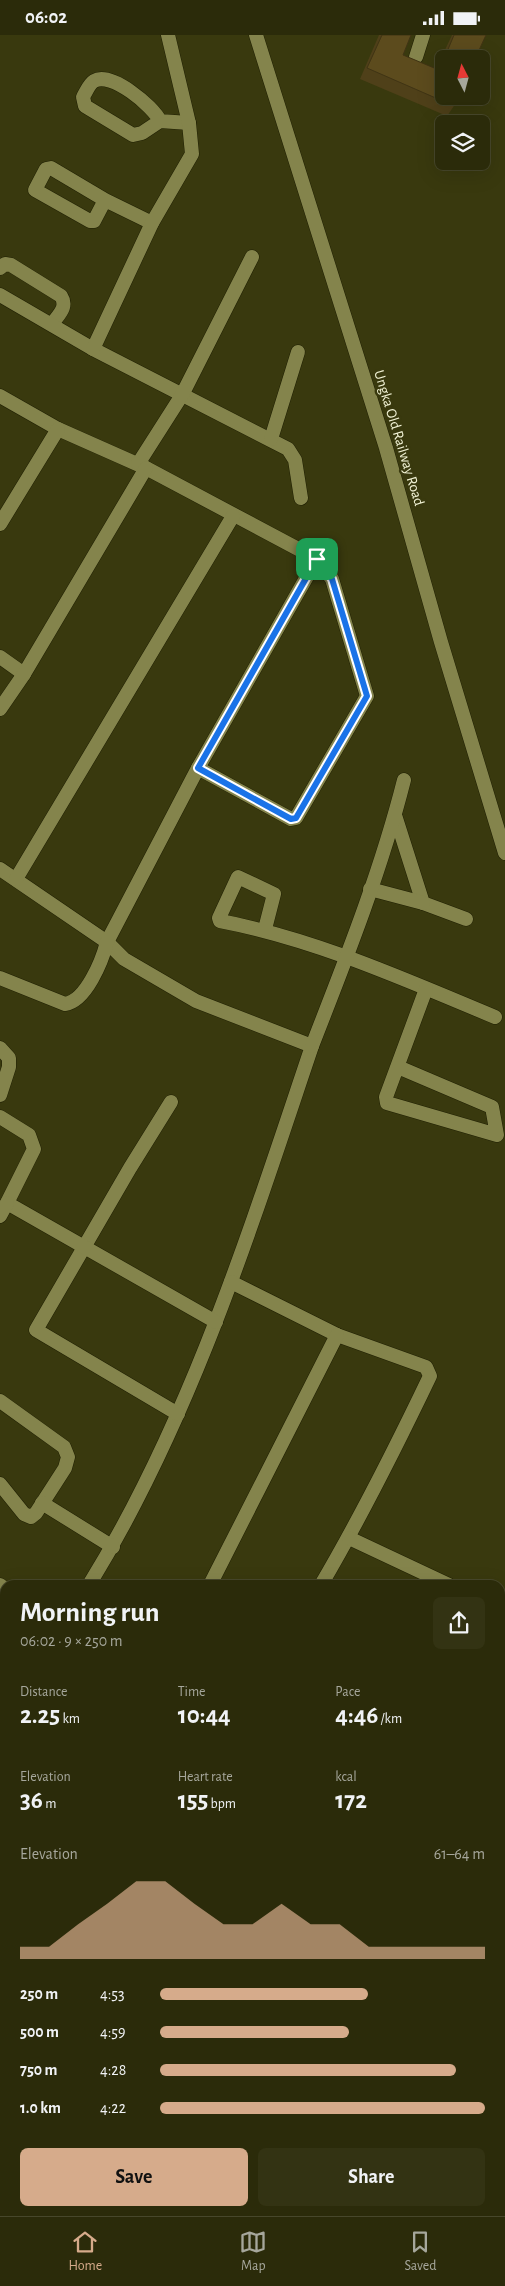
<!DOCTYPE html>
<html lang="en">
<head>
<meta charset="utf-8">
<style>
  body { margin:0; font-family:"Alegreya Sans",sans-serif; background:#333313; color:#f1f3f6; height:100vh; display:flex; flex-direction:column; font-size:19px; white-space:nowrap }
  * { box-sizing:border-box; margin:0 }
  p { font-size:16px; color:#a6a79c }
  .icon { flex:none; width:28px; height:28px; fill:none; stroke:currentColor; stroke-width:2; stroke-linecap:round; stroke-linejoin:round }
  .map { position:relative; flex:1; overflow:hidden }
  .drawer { position:absolute; left:0px; top:1545px; width:505px; height:636px; display:flex; flex-direction:column; background:#2b2b0a; border-radius:15px 15px 0 0; box-shadow:0 5px 20px #0002,0 0 0 1px #47472b }
  .drawer>* { flex:none }
  .needle { width:32px; rotate:354deg }
  .fabs { position:absolute; left:435px; top:15px; display:grid; gap:10px }
  .fabs a { display:grid; place-items:center; width:55px; height:55px; border-radius:8px; background:#2b2b0a; box-shadow:0 5px 20px #0002,0 0 0 1px #47472b; font-size:25px }
  .pin { position:absolute; display:grid; place-items:center; width:42px; height:42px; color:#fff; margin:-21px; border-radius:10px; box-shadow:0 2px 8px #0006 }
  .round { display:grid; place-items:center; flex:none; width:52px; height:52px; border-radius:8px; background:#333313 }
  .overview { display:flex; align-items:center; justify-content:space-between; height:85px; padding:0 20px }
  h1 { font-size:28px; font-weight:700; line-height:38px }
  .figures { display:grid; grid-template-columns:repeat(3,1fr); gap:8px; height:85px; padding:5px 20px }
  .figures div { display:grid; align-content:center }
  .figures b { font-size:25px; font-weight:700 }
  .figures small { font-size:14px; font-weight:400 }
  .figures p { font-size:14px }
  .chart { height:140px; padding:10px 20px }
  .chart p { display:flex; justify-content:space-between }
  .chart svg { width:100%; height:90px; margin-top:5px; fill:#d6ab8b; opacity:.7 }
  .button { display:flex; gap:10px; margin-top:auto; padding:10px 20px }
  .button a { flex:1; height:58px; border-radius:8px; background:#d6ab8b; color:#111; font-size:20px; font-weight:700; line-height:58px; text-align:center }
  .button a+a { background:#333313; color:#f1f3f6 }
  ul { padding:0 20px; list-style:none; font-size:16px }
  li { display:grid; grid-template-columns:80px 60px 1fr; align-items:center; height:38px }
  li i { height:12px; border-radius:6px; background:#d6ab8b }
  .status { display:flex; justify-content:space-between; align-items:center; height:35px; padding:0 25px; background:#2b2b0a; direction:ltr }
  .status svg { height:14px; fill:currentColor }
  .tabs { display:flex; justify-content:space-around; align-items:center; height:70px; border-top:1px solid #47472b; background:#2b2b0a; font-size:14px; color:#a6a79c }
  .tabs a { display:grid; justify-items:center; gap:2px }
  .tabs .selected { color:#d6ab8b }
  .map>svg:first-child { display:block }
  .lines { fill:none; stroke-linecap:round; stroke-linejoin:round }
  .minor-casing { stroke:#202003; stroke-width:15 }
  .minor { stroke:#84844c; stroke-width:14 }
  .wall { fill:#4f4019 }
  .building { fill:#5c4b1d; stroke:#403414 }
  .route-casing { stroke:#fff; stroke-width:10 }
  .route { stroke:#1a73e8; stroke-width:6 }
  .labels { text-anchor:middle; dominant-baseline:central; stroke-width:5; stroke-linejoin:round; paint-order:stroke }
  .street-label { font-size:15px; fill:#f1f2d5; stroke:#39390e }
</style>
</head>
<body>
<div class="status"><b>06:02</b><svg viewBox="0 0 49 12"><path d="M0 12V9h3v3zM5 12V6h3v6zM10 12V3h3v9zM15 12V0h3v12zM26 1h20v11H26zM47 4h2v5h-2z"/></svg></div>
<div class="map">
<svg width="505" height="2181" viewBox="0 0 505 2181">
  <rect width="100%" height="100%" fill="#39390e"/>
  <g class="lines">
    <g class="minor-casing">
      <g id="minor">
        <polyline points="256,0 386,413 441,607 505,818"/>
        <polyline points="416,22 423,0"/>
        <path d="M160 86C153 71 111 36 94 46 89 49 86 57 83 62L85 71 133 100 142 98 160 86 189 88"/>
        <polyline points="105,165 94,186 90,186 35,155 46,134 51,133 105,165 152,188"/>
        <path d="M0 233 5 229 11 230 61 261C68 272 59 279 52 289"/>
        <polyline points="0,260 93,314 288,414 295,425 301,463"/>
        <polyline points="93,314 152,188 192,119 189,88 168,0"/>
        <polyline points="0,361 58,394 146,433 317,524 332,544 367,661 296,783 291,784 198,733"/>
        <polyline points="271,404 298,317"/>
        <polyline points="138,429 182,360 252,222"/>
        <polyline points="0,489 58,394"/>
        <polyline points="0,622 24,639"/>
        <polyline points="0,674 24,639 146,433"/>
        <polyline points="395,780 423,868 466,884"/>
        <path d="M0 834 107 907 124 924 196 966 312 1011C250 1195 191 1384 89 1550"/>
        <polyline points="16,844 233,481"/>
        <polyline points="370,854 423,868"/>
        <path d="M265 894 274 859 238 842 219 883 220 886C315 904 406 945 495 982"/>
        <path d="M0 943 65 969C86 966 102 926 107 907L198 733 317 524"/>
        <path d="M312 1011C346 924 381 836 404 745"/>
        <polyline points="0,1013 9,1023 9,1032 0,1060"/>
        <polyline points="398,1032 492,1072 497,1100 387,1068 386,1062 426,954"/>
        <polyline points="171,1067 130,1133 36,1295 178,1379"/>
        <polyline points="0,1082 29,1100 34,1114 7,1168 216,1287"/>
        <polyline points="0,1181 7,1168"/>
        <path d="M231 1247 337 1300 426 1332 430 1341C396 1412 361 1482 321 1550"/>
        <polyline points="0,1366 64,1412 68,1422 65,1433 36,1478 31,1482 24,1479 0,1449"/>
        <polyline points="42,1468 113,1512"/>
        <polyline points="349,1503 449,1550"/>
        <polyline points="0,1550 5,1554"/>
        <polyline points="210,1550 337,1300"/>
        <polyline points="500,1577 505,1580"/>
        <polyline points="500,1633 505,1624"/>
        <polyline points="0,1668 5,1662"/>
        <polyline points="0,1687 5,1691"/>
        <polyline points="500,1828 505,1820"/>
        <polyline points="0,1830 5,1834"/>
        <polyline points="500,1972 505,1975"/>
        <polyline points="0,1999 5,1990"/>
        <polyline points="500,2099 505,2102"/>
        <polyline points="56,2176 65,2181"/>
        <polyline points="2,2181 13,2176"/>
        <polyline points="137,2181 139,2176"/>
        <polyline points="265,2181 268,2176"/>
      </g>
    </g>
    <use href="#minor" class="minor"/>
  </g>
  <g class="wall">
    <polygon points="379,0 411,0 403,20 436,34 452,0 486,0 454,71 447,81 360,44"/>
    <polygon points="0,1702 5,1706 5,1741 0,1738"/>
    <polygon points="500,2050 505,2053 505,2082 500,2080"/>
  </g>
  <g class="building">
    <polygon points="382,0 411,0 403,20 439,35 444,24 444,61 458,61 454,71 367,33"/>
    <polygon points="454,0 486,0 475,24 444,24"/>
    <polygon points="0,1702 5,1706 5,1732 0,1729"/>
    <polygon points="500,2050 505,2053 505,2074 500,2072"/>
    <polygon points="500,2118 505,2122 505,2141 502,2146 500,2144"/>
  </g>
  <g class="lines">
    <g class="route-casing">
      <polygon id="route" points="317,524 332,544 367,661 296,783 291,784 198,733"/>
    </g>
    <use href="#route" class="route"/>
  </g>
  <g class="labels">
    <g class="street-label">
      <text transform="translate(399 403) rotate(73)">Ungka Old Railway Road</text>
    </g>
  </g>
</svg>
<div class="fabs">
<a><svg class="needle" viewBox="-14 -14 28 28"><path d="M0-13l5 13h-10z" fill="#e53935"/><path d="M0 13l5-13h-10z" fill="#a6a79c"/></svg></a>
<a><svg class="icon" aria-label="layers" viewBox="0 0 24 24"><path d="M12 4l9 5-9 5-9-5zM3 14l9 5 9-5"/></svg></a>
</div>
<div class="pin" style="left:317px;top:524px;background:#1e9e55"><svg class="icon" aria-label="arrive" viewBox="0 0 24 24"><path d="M6 21V4h12l-3 4 3 4H6"/></svg></div>
<section class="drawer">
<div class="overview"><div><h1>Morning run</h1><p>06:02 · 9 × 250 m</p></div><a class="round"><svg class="icon" aria-label="share" viewBox="0 0 24 24"><path d="M12 15V3M7 8l5-5 5 5M5 13v7h14v-7"/></svg></a></div>
<div class="figures">
<div><p>Distance</p><b>2.25<small> km</small></b></div>
<div><p>Time</p><b>10:44</b></div>
<div><p>Pace</p><b>4:46<small> /km</small></b></div>
</div>
<div class="figures">
<div><p>Elevation</p><b>36<small> m</small></b></div>
<div><p>Heart rate</p><b>155<small> bpm</small></b></div>
<div><p>kcal</p><b>172</b></div>
</div>
<div class="chart"><p><span>Elevation</span>61–64 m</p>
<svg viewBox="0 0 160 44" preserveAspectRatio="none"><path d="M0 44V38L10 38L20 27L30 17L40 6L50 6L60 17L70 27L80 27L90 17L100 27L110 27L120 38L130 38L140 38L150 38L160 38V44z"/></svg>
</div>
<ul>
<li><b>250 m</b>4:53<i style="width:64%"></i></li>
<li><b>500 m</b>4:59<i style="width:58%"></i></li>
<li><b>750 m</b>4:28<i style="width:91%"></i></li>
<li><b>1.0 km</b>4:22<i style="width:100%"></i></li>
</ul>
<div class="button"><a>Save</a><a>Share</a></div>
</section>
</div>
<nav class="tabs">
<a class="selected"><svg class="icon" aria-label="home" viewBox="0 0 24 24"><path d="M3 11l9-7 9 7M6 9v11h12V9"/></svg>Home</a>
<a><svg class="icon" aria-label="map" viewBox="0 0 24 24"><path d="M3 6l6-2 6 2 6-2v14l-6 2-6-2-6 2zM9 4v14M15 6v14"/></svg>Map</a>
<a><svg class="icon" aria-label="saved" viewBox="0 0 24 24"><path d="M7 4h10v16l-5-4-5 4z"/></svg>Saved</a>
</nav>
</body>
</html>
